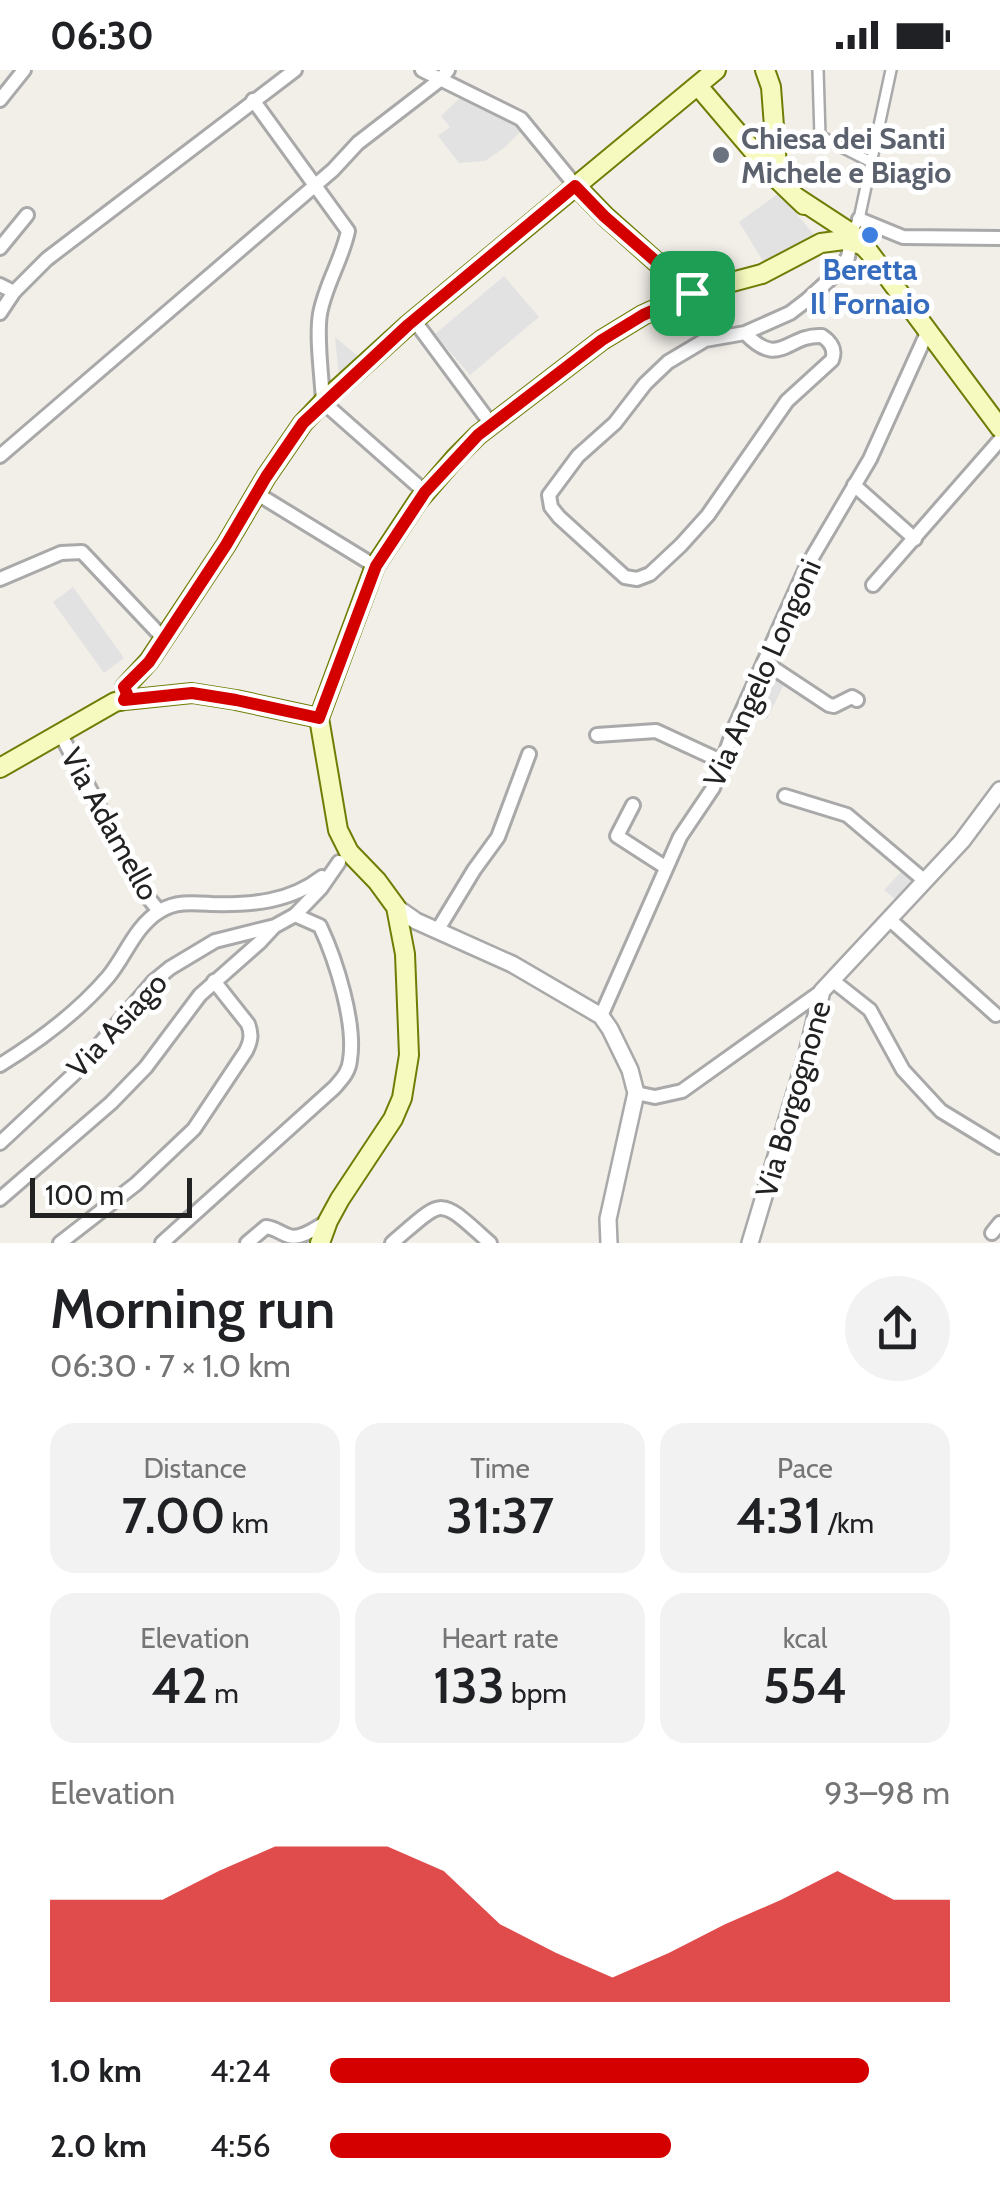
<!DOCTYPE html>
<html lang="en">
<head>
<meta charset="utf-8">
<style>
  body { margin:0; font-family:Cabin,sans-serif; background:#f2f2f2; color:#202124; height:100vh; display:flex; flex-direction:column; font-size:38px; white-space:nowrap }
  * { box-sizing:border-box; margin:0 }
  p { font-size:32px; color:#757577 }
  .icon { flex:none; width:55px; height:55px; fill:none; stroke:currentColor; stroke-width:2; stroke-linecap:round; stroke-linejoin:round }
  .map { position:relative; height:1173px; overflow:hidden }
  .sheet { display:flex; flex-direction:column; background:#fff; flex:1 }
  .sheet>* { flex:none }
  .scale { position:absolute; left:30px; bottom:25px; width:162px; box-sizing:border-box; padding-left:10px; border:5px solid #222; border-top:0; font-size:28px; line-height:35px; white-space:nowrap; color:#222; -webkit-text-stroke:8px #fff; paint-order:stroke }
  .pin { position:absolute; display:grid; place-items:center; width:85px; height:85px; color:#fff; margin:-42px; border-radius:20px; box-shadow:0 5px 15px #0006 }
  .round { display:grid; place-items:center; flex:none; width:105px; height:105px; border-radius:52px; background:#f2f2f2 }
  .head { display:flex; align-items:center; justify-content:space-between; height:170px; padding:0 50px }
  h1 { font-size:55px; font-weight:600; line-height:75px }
  .stats { display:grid; grid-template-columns:repeat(3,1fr); gap:15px; height:170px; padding:10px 50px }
  .stats div { display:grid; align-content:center; border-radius:25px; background:#f2f2f2; text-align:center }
  .stats b { font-size:50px; font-weight:600 }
  .stats small { font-size:28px; font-weight:400 }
  .stats p { font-size:28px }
  .chart { height:280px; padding:20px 50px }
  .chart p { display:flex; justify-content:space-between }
  .chart svg { width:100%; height:180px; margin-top:10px; fill:#d40000; opacity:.7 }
  ul { padding:0 50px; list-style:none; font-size:32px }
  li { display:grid; grid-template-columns:160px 120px 1fr; align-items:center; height:75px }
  li i { height:25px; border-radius:12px; background:#d40000 }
  .status { display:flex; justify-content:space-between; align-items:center; height:70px; padding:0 50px; background:#fff; direction:ltr }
  .status svg { height:28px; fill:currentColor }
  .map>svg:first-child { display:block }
  .parking { fill:#e2e2e2 }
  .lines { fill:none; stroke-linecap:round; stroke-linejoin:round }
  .pedestrian-casing { stroke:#a9a9a9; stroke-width:14 }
  .minor-casing { stroke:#a9a9a9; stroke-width:18 }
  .tertiary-casing { stroke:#a9a9a9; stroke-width:20 }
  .secondary-casing { stroke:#707d05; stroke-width:22 }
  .pedestrian { stroke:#fff; stroke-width:9 }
  .minor { stroke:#fff; stroke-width:12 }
  .tertiary { stroke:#fff; stroke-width:15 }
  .secondary { stroke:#f7fabf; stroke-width:18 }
  .route-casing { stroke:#fff; stroke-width:20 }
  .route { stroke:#d40000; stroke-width:12 }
  .worship-dot { fill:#6b7280; stroke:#fff; stroke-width:4 }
  .shop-dot { fill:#3f7fe0; stroke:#fff; stroke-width:4 }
  .labels { text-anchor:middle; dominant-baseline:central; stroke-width:10; stroke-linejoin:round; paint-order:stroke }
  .worship-label { font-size:30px; font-weight:bold; fill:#5b616d; stroke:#fff; text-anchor:start }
  .shop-label { font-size:30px; font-weight:bold; fill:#366cbe; stroke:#fff }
  .street-label { font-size:30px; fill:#222; stroke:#fff }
</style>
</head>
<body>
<div class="status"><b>06:30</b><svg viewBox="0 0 49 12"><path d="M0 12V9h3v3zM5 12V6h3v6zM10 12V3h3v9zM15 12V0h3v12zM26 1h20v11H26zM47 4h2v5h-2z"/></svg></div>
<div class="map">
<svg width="1000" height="1173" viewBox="0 0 1000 1173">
  <rect width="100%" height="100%" fill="#f2efe9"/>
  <g class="parking">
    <polygon points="461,27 514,54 521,61 504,78 485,91 459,93 438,66 450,57 441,46"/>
    <polygon points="779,123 816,167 763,191 739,152"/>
    <polygon points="504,206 539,247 470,305 435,264"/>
    <polygon points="335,267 358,286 339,308"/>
    <polygon points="73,517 124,588 104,603 53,532"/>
    <polygon points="768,597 788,606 767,649 748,643"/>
    <polygon points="902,801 918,813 900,833 884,820"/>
  </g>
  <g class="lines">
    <g class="pedestrian-casing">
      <g id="pedestrian">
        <polyline points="818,0 820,66 871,92"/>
        <polyline points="851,163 859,149 891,0"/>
      </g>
    </g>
    <g class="minor-casing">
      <g id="minor">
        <polyline points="422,0 521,49 575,115"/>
        <polyline points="0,30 24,0"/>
        <path d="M253 30 348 161C342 190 325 215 320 244 316 268 322 307 323 332L425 422"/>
        <polyline points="859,149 903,167 1000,168"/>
        <polyline points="0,178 27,145"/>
        <polyline points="0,215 14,222"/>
        <polyline points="0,243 14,222 47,189 295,0"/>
        <polyline points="414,250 491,354"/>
        <path d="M745 263C780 300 787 264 822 266 831 272 836 280 832 290L787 331 708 445 681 475 650 504 637 509 625 507 559 447 551 437 549 425 578 386 615 353 645 314 668 292 705 270 745 263 790 243 807 230 840 200 848 187 851 170"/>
        <polyline points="0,386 333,100 358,73 441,9 448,0"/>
        <polyline points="854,415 915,469"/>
        <polyline points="256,423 375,496"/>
        <polyline points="0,509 61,483 82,482 164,569"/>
        <polyline points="873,515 1000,370"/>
        <polyline points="764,592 829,635 834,636 852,627 857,630"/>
        <polyline points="61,665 146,825 159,841"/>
        <polyline points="597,665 656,661 723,692"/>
        <polyline points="785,726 847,745 925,811"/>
        <polyline points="633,735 617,766 665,797"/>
        <polyline points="889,849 996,945"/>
        <polyline points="437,861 474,800 498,767 529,684"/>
        <polyline points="832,910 870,940 903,1000 941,1041 1000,1077"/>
        <polyline points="601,946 680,767 713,718 734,659 807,496 870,389 927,263"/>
        <path d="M0 995C39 971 78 942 108 907 125 887 135 856 160 841 176 831 194 833 212 834 252 835 290 832 322 807"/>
        <polyline points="636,1023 655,1027 682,1021 822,921"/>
        <polyline points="0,1073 75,1003 153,912 170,898 215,871 275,856 295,845 321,818 339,792"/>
        <polyline points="0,1129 111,1033 146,997 200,925 260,872 273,858"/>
        <polyline points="992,1163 1000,1153"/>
        <path d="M60 1173 136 1114 194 1059 246 981C251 971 252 964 248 954L214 911"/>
        <path d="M162 1173 334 1018C342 1009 349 1002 350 990 356 953 336 890 320 856L295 845"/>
        <path d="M247 1173 266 1157C275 1158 280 1163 289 1166 301 1170 317 1157 328 1151"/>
        <path d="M392 1173C446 1127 437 1126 490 1173"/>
      </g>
    </g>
    <g class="tertiary-casing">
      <g id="tertiary">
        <polyline points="396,837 416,851 512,894 601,946 610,959 630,1000 636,1023 608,1149 609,1173"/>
        <polyline points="750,1173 807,983 822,921 962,771 1000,720"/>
      </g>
    </g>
    <g class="secondary-casing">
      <g id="secondary">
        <polyline points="765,0 771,17 778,109"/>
        <polyline points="698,16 778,110 804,135"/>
        <polyline points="575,115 605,146 691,223"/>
        <polyline points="796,127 851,163 869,182 1000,358"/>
        <polyline points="125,617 149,591 226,475 266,407 303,353 323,332 408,255 716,0"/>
        <polyline points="0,698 115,632 125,630 192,623 236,630 319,648"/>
        <polyline points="320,1173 328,1151 340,1129 393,1049 402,1028 409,985 405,884 396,837 377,811 349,782 338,760 319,648 375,496 418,431 456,387 478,365 602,270 643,245 691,223 762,204 821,173 844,170 862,175"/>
      </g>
    </g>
    <use href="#pedestrian" class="pedestrian"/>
    <use href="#minor" class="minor"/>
    <use href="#tertiary" class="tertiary"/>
    <use href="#secondary" class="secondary"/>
  </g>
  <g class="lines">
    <g class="route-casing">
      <polygon id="route" points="575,116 604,146 692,223 643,245 602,270 478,365 425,422 376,496 319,648 236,630 192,623 124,630 127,624 124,617 149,592 226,475 266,407 303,353 408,255"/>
    </g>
    <use href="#route" class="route"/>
  </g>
  <circle class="worship-dot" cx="721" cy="85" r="10"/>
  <circle class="shop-dot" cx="870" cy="165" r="10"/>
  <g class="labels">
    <g class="worship-label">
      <text x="741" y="68">Chiesa dei Santi<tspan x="741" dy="34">Michele e Biagio</tspan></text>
    </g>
    <g class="shop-label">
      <text x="870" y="199">Beretta<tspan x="870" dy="34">Il Fornaio</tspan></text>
    </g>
    <g class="street-label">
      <text transform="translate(762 603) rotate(-66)">Via Angelo Longoni</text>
      <text transform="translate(110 754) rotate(61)">Via Adamello</text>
      <text transform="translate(117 955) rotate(-47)">Via Asiago</text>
      <text transform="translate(793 1029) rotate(-74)">Via Borgognone</text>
    </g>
  </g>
</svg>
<div class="scale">100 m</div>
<div class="pin" style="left:692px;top:223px;background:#1e9e55"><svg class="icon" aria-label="arrive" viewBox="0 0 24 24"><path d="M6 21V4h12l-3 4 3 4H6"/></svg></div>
</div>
<section class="sheet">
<div class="head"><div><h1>Morning run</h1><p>06:30 · 7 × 1.0 km</p></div><a class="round"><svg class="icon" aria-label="share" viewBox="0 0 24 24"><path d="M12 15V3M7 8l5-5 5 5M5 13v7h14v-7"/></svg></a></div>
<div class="stats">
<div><p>Distance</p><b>7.00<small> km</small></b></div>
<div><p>Time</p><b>31:37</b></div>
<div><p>Pace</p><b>4:31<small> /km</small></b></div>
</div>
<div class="stats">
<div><p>Elevation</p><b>42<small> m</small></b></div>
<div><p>Heart rate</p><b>133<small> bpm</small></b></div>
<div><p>kcal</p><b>554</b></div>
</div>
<div class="chart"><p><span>Elevation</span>93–98 m</p>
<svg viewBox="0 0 160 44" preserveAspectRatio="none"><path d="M0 44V19L10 19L20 19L30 12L40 6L50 6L60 6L70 12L80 25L90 32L100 38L110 32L120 25L130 19L140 12L150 19L160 19V44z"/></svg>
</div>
<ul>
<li><b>1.0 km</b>4:24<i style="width:87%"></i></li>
<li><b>2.0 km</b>4:56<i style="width:55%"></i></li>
</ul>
</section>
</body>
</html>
